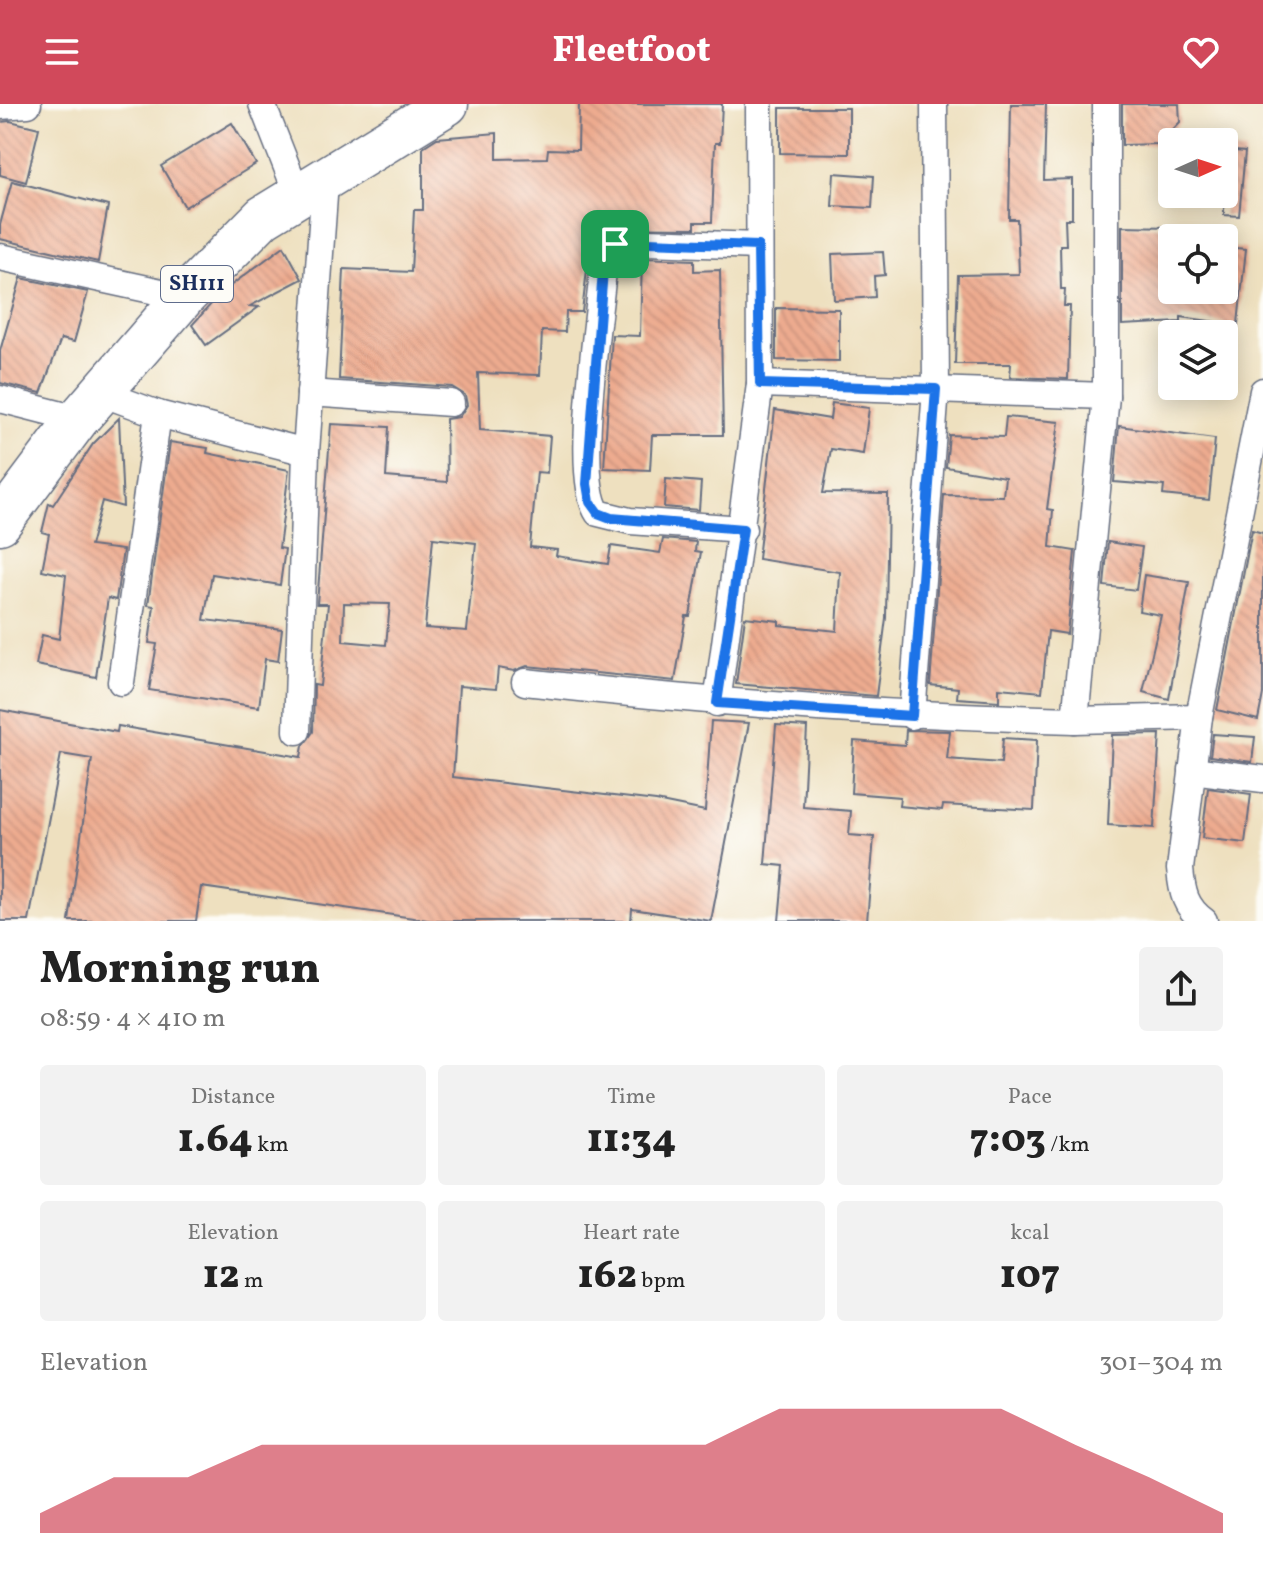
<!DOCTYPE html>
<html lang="en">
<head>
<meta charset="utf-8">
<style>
  body { margin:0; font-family:Vollkorn,serif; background:#f2f2f2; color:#222; height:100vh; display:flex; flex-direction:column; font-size:30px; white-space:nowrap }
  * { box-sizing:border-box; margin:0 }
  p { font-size:26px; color:#767676 }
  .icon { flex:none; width:44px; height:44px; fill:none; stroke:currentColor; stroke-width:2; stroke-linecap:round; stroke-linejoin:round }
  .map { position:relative; height:817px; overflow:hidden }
  .details { display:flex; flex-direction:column; background:#fff; flex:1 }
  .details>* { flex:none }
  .needle { width:52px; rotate:87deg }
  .tools { position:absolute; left:1158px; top:24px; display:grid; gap:16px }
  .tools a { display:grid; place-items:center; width:80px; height:80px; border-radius:8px; background:#fff; box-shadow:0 4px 20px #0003; font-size:40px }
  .pin { position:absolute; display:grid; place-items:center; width:68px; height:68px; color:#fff; margin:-34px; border-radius:16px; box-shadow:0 4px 12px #0006 }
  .round { display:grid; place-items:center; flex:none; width:84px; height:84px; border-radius:8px; background:#f2f2f2 }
  .head { display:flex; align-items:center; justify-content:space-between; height:136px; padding:0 40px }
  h1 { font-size:44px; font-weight:800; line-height:60px }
  .metrics { display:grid; grid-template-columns:repeat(3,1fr); gap:12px; height:136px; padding:8px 40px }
  .metrics div { display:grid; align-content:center; border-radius:8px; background:#f2f2f2; text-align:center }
  .metrics b { font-size:40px; font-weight:800 }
  .metrics small { font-size:22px; font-weight:400 }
  .metrics p { font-size:22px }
  .chart { height:224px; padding:16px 40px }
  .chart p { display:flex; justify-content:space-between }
  .chart svg { width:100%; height:144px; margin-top:8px; fill:#d1495b; opacity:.7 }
  header { display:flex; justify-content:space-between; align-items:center; height:104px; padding:0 40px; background:#d1495b; color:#fff; font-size:36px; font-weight:800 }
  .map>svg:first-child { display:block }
  .building { fill:url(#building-back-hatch); fill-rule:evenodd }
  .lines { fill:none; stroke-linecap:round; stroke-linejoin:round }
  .minor-casing { stroke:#656d80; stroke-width:29 }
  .primary-casing { stroke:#656d80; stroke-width:45 }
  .minor { stroke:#fff; stroke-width:26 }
  .primary { stroke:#fff; stroke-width:42 }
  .route-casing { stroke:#fff; stroke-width:16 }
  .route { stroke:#1a73e8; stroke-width:10 }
  .labels { text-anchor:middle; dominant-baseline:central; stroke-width:8; stroke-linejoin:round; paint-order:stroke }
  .shield { fill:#fdfcf7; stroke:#5f6c8c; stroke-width:2 }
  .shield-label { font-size:22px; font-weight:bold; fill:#1b2f5e }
</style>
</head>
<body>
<header><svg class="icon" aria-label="menu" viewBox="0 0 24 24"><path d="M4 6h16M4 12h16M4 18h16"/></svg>Fleetfoot<svg class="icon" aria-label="heart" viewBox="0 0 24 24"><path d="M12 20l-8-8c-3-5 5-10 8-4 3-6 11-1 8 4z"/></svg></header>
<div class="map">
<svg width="1263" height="817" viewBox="0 0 1263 817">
  <defs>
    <pattern id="building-back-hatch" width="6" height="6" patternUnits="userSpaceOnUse" patternTransform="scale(2)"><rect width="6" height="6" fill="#edab8f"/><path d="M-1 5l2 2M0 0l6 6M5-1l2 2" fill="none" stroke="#cb937e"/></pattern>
  </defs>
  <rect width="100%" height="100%" fill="#fdfcf7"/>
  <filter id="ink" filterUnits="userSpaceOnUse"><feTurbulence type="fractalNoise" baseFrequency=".0125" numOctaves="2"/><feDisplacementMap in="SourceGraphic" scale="16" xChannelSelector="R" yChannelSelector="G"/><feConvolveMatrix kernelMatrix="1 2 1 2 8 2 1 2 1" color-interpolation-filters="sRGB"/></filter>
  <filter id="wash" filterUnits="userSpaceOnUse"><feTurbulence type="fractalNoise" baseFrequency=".006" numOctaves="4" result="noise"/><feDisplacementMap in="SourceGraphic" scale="32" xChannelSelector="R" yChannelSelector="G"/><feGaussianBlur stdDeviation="1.8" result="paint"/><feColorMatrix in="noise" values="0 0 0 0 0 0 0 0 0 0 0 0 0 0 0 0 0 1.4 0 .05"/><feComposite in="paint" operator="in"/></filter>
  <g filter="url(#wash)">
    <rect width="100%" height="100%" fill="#eee0bf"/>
    <g id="blocks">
      <g class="building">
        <path d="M579 0H722L720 39H715L712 118H695V124L592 123 582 208H566L565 228 542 227 540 271 478 269 480 326 550 332 547 369 537 368 530 443 557 446 556 452 608 460 611 442 660 449 663 435 696 438 695 447 701 448 690 512H686L675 577 527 562 514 567 498 564 496 585 459 582 453 673 656 697 705 707 711 617 749 619 711 817 632 805 631 817H434L201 783 196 817H69L92 655 61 650 29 817H0V606L117 628 118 622 301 653 303 642 313 628 314 581 320 582 328 500H317L331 320 389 323 386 373 447 378 446 315 459 313 467 301 465 291 452 283 339 275 344 165 411 168 414 106H423V43L437 34 497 29V55L547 54 548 45 578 46ZM433 434 476 439 467 527 425 524ZM344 499 390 500 386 541 343 537Z"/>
        <polygon points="1011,0 1046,0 1044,76 1072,75 1072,115 1065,115 1066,141 1060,141 1061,185 1065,185 1064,202 1070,202 1068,275 1010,273 1011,260 955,260 958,171 1019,170 1017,115 1009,115"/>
        <polygon points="1122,0 1179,0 1180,18 1159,40 1122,41"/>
        <polygon points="780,4 849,4 849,50 780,49"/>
        <polygon points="10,17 39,24 26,78 0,71 0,18"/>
        <polygon points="232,19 256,60 185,103 161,62"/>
        <polygon points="1224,46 1245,48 1239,112 1224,111"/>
        <polygon points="834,69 874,72 872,104 832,102"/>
        <polygon points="12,77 108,102 98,158 0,135 0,121"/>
        <polygon points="1122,122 1172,123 1172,186 1224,186 1224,143 1246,145 1237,229 1224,228 1224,219 1181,213 1181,218 1122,221"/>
        <polygon points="284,142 302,175 250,202 259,203 206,241 192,221 222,188"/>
        <polygon points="883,148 885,171 874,172 875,193 834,196 832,150"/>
        <polygon points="642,154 694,156 694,167 720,166 723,331 652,331 650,366 604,364 612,231 640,232"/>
        <polygon points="21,174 88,188 74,238 61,235 41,289 0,279 0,247"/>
        <polygon points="776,204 839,205 839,257 776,256"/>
        <polygon points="832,299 869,304 863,350 831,345 823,389 888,390 886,514 876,592 736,580 745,513 779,517 779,521 837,527 840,468 758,455 775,306 830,315"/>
        <polygon points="1006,313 1059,318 1047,405 1053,406 1050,443 1075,447 1067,530 1048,527 1042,588 999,584 999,597 957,594 958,584 930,581 944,391 1003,392 1005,373 946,363 949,331 1004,333"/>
        <polygon points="119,314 123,403 102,397 90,442 123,446 116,496 108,494 96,573 36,561 42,531 59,535 66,471 42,466 49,430 42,428 49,399 53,401 93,340"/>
        <polygon points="1119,322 1215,335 1209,396 1163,391 1164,382 1114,378"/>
        <polygon points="170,338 208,344 207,349 289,366 279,444 285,445 280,481 212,470 204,516 282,525 278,557 265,555 259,603 149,586 157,540 149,539 154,502 148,501"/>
        <polygon points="666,375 701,378 699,406 664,403"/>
        <polygon points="1252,426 1263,429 1263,590 1258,616 1217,606"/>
        <polygon points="1108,438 1142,443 1136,486 1104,482"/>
        <polygon points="1144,471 1189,478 1169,595 1143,588 1161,511 1139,507"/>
        <polygon points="776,621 807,623 803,703 851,707 849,731 874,733 867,817 779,817 784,762 765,760"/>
        <polygon points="906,626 950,627 947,655 1001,659 1003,634 1037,636 1034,706 943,701 942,706 899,702 900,693 851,689 854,637 905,641"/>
        <polygon points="1160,630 1154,724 1108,721 1112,631"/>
        <polygon points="1213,630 1255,633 1252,658 1210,652"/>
        <polygon points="1208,684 1251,690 1245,739 1202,734"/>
      </g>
    </g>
  </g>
  <g filter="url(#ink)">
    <use href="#blocks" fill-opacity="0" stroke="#656d80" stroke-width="2"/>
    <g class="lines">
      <g class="minor-casing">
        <g id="minor">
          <polyline points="262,0 299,94"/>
          <polyline points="1106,0 1106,292 1075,616 1199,613"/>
          <polyline points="0,2 28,0"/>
          <polyline points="0,153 184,193"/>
          <polyline points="760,280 1106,292"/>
          <polyline points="310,289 451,299"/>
          <polyline points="104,290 158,310 306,348 325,78"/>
          <polyline points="0,295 78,315"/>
          <path d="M743 425 630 417 598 409C573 373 599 216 603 166L609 145 620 137 758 142"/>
          <polyline points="121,578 158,310"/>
          <path d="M525 578C709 599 891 611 1075 616"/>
          <polyline points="717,599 760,280 759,0"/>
          <polyline points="912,612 936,285 934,0"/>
          <polyline points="297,627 306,348"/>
          <polyline points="1192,666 1263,675"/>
          <path d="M1204 817C1185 803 1182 788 1180 765L1199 613 1263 287"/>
        </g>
      </g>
      <g class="primary-casing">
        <polyline id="primary" points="0,419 78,315 184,193 263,113 447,0"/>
      </g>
      <use href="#minor" class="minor"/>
      <use href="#primary" class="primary"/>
    </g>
  </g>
  <g class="lines" filter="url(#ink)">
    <g class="route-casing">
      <polygon id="route" points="620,137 758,142 760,280 936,285 912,612 717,599 743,425 611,414 598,409 590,398 587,380 603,166 609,145"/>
    </g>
    <use href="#route" class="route"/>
  </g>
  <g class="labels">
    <rect class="shield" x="161" y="162" width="72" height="36" rx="6"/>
    <g class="shield-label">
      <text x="197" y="180">SH111</text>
    </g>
  </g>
</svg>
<div class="tools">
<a><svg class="needle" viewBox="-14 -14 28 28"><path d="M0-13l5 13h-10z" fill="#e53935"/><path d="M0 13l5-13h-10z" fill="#767676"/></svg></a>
<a><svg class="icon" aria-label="locate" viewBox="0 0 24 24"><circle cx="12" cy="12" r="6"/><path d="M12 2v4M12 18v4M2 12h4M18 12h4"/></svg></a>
<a><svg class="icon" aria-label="layers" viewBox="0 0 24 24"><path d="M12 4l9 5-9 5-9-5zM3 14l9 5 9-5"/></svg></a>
</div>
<div class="pin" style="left:615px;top:140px;background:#1e9e55"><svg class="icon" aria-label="arrive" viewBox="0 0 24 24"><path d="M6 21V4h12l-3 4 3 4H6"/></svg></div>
</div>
<section class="details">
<div class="head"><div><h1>Morning run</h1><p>08:59 · 4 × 410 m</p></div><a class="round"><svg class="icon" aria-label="share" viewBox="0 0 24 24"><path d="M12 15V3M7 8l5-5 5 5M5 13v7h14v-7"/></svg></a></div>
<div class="metrics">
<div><p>Distance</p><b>1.64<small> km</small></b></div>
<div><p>Time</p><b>11:34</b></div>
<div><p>Pace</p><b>7:03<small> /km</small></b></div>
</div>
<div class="metrics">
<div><p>Elevation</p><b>12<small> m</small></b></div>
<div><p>Heart rate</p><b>162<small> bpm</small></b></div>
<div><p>kcal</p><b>107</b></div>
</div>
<div class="chart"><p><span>Elevation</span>301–304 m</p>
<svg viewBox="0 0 160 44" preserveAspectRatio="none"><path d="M0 44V38L10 27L20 27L30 17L40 17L50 17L60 17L70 17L80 17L90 17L100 6L110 6L120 6L130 6L140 17L150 27L160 38V44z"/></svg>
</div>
</section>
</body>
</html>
